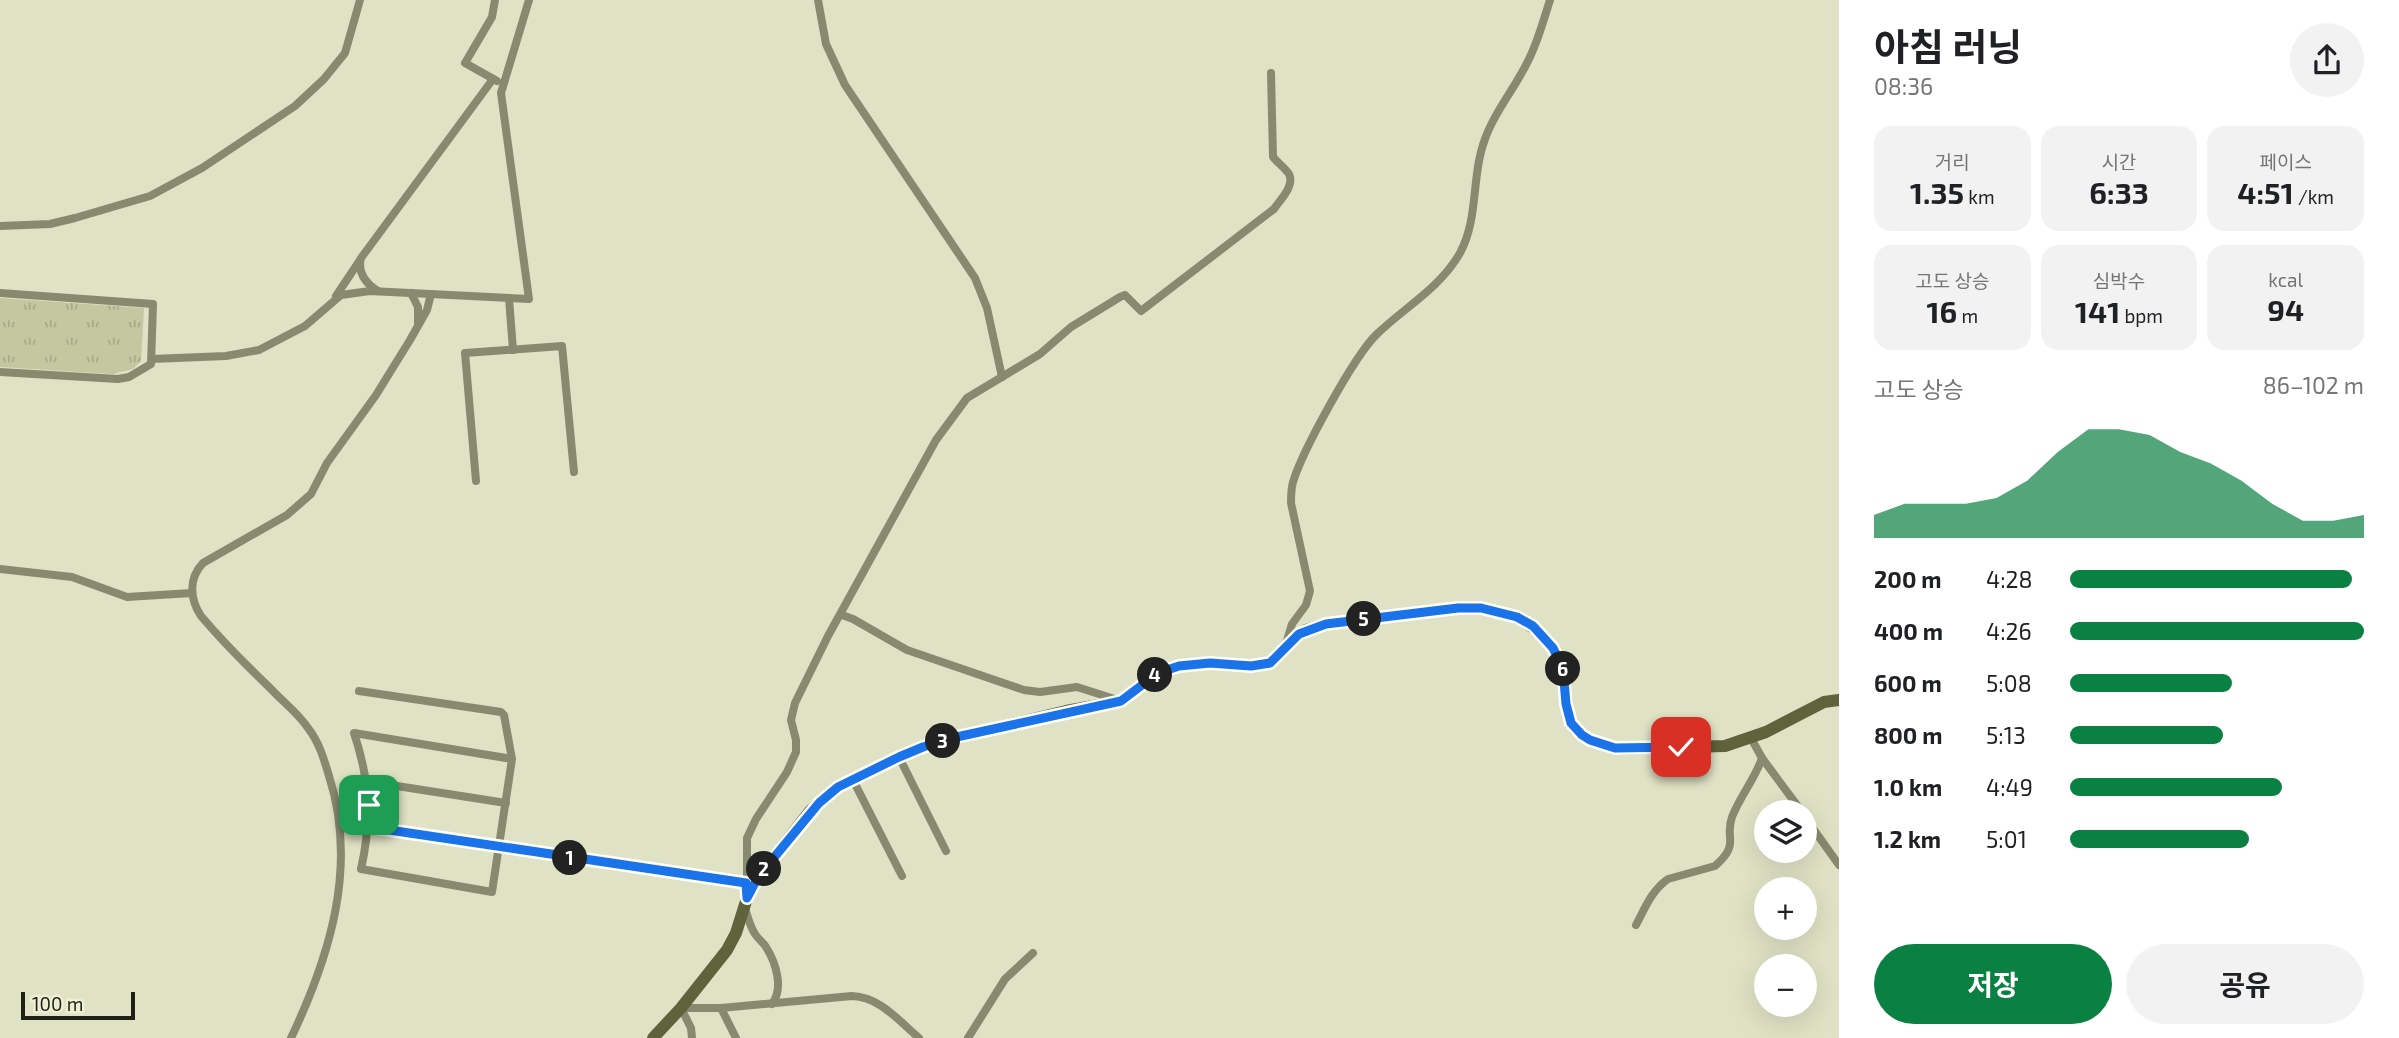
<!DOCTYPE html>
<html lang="ko">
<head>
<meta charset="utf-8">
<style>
  body { margin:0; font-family:"Exo 2","Noto Sans KR",sans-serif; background:#f2f2f2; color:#202124; height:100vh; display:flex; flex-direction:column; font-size:26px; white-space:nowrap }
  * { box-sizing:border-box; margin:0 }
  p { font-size:23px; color:#757577 }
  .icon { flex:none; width:38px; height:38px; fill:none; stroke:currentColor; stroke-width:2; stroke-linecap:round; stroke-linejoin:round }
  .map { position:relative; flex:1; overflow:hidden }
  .drawer { display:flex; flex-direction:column; background:#fff; width:560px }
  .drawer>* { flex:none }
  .buttons { position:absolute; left:1754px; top:800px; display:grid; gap:14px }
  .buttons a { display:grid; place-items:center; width:63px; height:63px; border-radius:50%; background:#fff; box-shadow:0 7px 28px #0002; font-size:35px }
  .scale { position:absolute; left:21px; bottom:18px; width:114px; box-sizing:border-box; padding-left:7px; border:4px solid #1f2015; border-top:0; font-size:19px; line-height:24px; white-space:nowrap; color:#1f2015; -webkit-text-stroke:5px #ecefd1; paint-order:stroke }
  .pin { position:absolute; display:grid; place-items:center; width:60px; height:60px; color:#fff; margin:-30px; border-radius:14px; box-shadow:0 4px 10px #0006 }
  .km { position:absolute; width:35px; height:35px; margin:-18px; border-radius:50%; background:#222; color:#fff; font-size:19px; line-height:35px; text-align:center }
  .round { display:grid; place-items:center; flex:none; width:74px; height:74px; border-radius:37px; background:#f2f2f2 }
  .head { display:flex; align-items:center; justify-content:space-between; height:119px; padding:0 35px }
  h1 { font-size:38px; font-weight:700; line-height:52px }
  .stats { display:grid; grid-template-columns:repeat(3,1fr); gap:10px; height:119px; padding:7px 35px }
  .stats div { display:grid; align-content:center; border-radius:18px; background:#f2f2f2; text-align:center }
  .stats b { font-size:30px; font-weight:700 }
  .stats small { font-size:19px; font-weight:400 }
  .stats p { font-size:19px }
  .chart { height:196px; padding:14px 35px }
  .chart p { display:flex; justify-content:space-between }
  .chart svg { width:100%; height:126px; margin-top:7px; fill:#0b8043; opacity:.7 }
  .primary-button { display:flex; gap:14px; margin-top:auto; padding:14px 35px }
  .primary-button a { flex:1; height:80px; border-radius:42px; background:#0b8043; color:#fff; font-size:28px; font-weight:700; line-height:80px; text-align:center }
  .primary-button a+a { background:#f2f2f2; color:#202124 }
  ul { padding:0 35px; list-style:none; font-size:23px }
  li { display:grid; grid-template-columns:112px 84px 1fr; align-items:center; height:52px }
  li i { height:18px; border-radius:9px; background:#0b8043 }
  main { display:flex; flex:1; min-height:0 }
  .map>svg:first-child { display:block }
  .grass { fill:url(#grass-tufts) }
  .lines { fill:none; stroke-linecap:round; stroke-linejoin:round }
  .street { stroke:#888a70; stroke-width:8 }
  .secondary { stroke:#5f623a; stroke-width:12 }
  .route-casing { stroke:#fff; stroke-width:14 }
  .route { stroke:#1a73e8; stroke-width:9 }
</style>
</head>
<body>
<main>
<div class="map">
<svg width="1839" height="1038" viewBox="0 0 1839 1038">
  <defs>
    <pattern id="grass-tufts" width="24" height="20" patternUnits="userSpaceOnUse" patternTransform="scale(1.75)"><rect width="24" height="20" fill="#c4c7a0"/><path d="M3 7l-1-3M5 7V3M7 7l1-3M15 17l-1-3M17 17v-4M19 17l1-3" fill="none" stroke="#a8ab89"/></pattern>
  </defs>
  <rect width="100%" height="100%" fill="#dfe2c4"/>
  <polygon class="grass" points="0,298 144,308 141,361 133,369 112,374 0,367"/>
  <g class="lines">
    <g class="street">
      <polyline points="495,0 492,17 465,63 497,81"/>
      <polyline points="818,0 826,44 845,85 975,278 987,308 1002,377"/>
      <polyline points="0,226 50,224 75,218 150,196 202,168 295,106 324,79 345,53 360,0"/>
      <path d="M378 291C366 284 357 272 361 258L493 79"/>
      <polyline points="0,293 153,304 151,364 129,377 118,379 0,372"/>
      <polyline points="411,293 418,307 418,323"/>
      <polyline points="336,296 360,260"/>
      <polyline points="509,298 513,350"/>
      <polyline points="152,359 226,356 259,350 305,326 341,295 370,291 529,299 501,93 529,0"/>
      <polyline points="476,481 465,353 562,346 574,472"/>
      <polyline points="0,569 72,577 127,597 192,593"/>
      <polyline points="842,615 853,619 907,650 1024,690 1040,692 1077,687 1121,701"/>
      <path d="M1286 644 1292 624 1306 605 1310 591 1291 503C1291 496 1291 489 1293 482 1302 452 1354 356 1377 334 1405 307 1440 288 1460 253 1479 218 1471 176 1485 139 1493 115 1509 96 1521 74 1535 51 1542 25 1550 0"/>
      <path d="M359 691 501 712 504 715 512 759 492 892 361 869C372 820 370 781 354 733L512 759"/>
      <polyline points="1751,738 1762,758 1802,812"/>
      <polyline points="899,757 946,851"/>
      <polyline points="853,780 902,876"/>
      <polyline points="365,781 506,803"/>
      <polyline points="1804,816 1839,865"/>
      <polyline points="369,827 746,883"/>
      <path d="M747 894V838L756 819 787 772 796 752V740L791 720 795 703 828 636 936 440 967 398 1040 354 1071 327 1120 297 1125 295 1141 311 1274 209C1280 200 1295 186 1289 174 1285 168 1278 163 1273 157L1271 73"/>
      <path d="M745 908C748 918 750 926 755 934 758 939 763 942 766 947 776 963 784 988 772 1004"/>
      <path d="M1636 925C1645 908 1652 890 1668 879L1715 866C1741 843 1724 839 1732 817 1740 796 1755 779 1762 758"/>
      <polyline points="721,1008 736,1038"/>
      <path d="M291 1038C330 956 358 866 329 776 324 759 319 742 308 728 298 713 283 702 271 689 247 666 223 642 201 616 190 599 188 579 203 563L287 515 311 494 327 463 376 395 410 340 427 310 431 294"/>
      <path d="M692 1038 691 1028 681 1008H721L852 996C880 997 898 1020 919 1038"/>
      <polyline points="968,1038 1005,979 1033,953"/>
    </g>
    <polyline class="secondary" points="653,1038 681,1008 727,950 736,933 747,898 758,877 811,810 838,787 899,757 931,744 1066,711 1121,701 1158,673 1179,666 1210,663 1251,666 1270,663 1293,638 1306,630 1326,624 1458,608 1481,608 1518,617 1540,633 1553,648 1559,660 1564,678 1568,714 1575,729 1590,740 1615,749 1725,746 1766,732 1824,702 1839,700"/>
  </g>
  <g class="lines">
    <g class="route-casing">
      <polyline id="route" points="369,805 369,827 746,883 747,898 758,877 819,803 838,787 899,757 923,747 952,738 1121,701 1158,673 1179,666 1210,663 1251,666 1270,663 1299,634 1326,624 1458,608 1481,608 1517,617 1533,626 1553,648 1563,669 1566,704 1571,723 1582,735 1590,740 1615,748 1681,747"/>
    </g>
    <use href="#route" class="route"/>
  </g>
</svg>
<div class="buttons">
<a><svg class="icon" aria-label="layers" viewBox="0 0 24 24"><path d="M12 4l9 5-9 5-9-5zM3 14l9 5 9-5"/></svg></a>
<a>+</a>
<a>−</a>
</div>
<div class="scale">100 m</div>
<div class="pin" style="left:369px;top:805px;background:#1e9e55"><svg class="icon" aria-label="arrive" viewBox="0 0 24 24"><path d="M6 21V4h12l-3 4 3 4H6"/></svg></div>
<div class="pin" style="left:1681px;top:747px;background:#d93025"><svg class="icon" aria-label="check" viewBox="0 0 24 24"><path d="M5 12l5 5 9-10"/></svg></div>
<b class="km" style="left:570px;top:858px">1</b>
<b class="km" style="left:764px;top:869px">2</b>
<b class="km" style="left:943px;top:741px">3</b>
<b class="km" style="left:1155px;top:675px">4</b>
<b class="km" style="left:1364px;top:619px">5</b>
<b class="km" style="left:1563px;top:669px">6</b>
</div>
<section class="drawer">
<div class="head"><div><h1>아침 러닝</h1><p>08:36</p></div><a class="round"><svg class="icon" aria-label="share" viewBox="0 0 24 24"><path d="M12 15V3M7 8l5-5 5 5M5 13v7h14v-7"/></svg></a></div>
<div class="stats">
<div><p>거리</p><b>1.35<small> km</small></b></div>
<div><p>시간</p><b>6:33</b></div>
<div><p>페이스</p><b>4:51<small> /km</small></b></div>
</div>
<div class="stats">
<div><p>고도 상승</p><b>16<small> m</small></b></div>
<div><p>심박수</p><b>141<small> bpm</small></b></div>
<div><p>kcal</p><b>94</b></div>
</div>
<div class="chart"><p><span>고도 상승</span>86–102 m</p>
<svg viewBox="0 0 160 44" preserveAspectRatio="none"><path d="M0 44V36L10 32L20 32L30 32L40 30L50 24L60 14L70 6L80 6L90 8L100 14L110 18L120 24L130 32L140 38L150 38L160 36V44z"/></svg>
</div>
<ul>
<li><b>200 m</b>4:28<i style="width:96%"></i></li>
<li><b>400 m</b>4:26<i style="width:100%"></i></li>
<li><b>600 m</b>5:08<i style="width:55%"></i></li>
<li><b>800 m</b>5:13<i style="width:52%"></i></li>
<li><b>1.0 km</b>4:49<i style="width:72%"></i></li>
<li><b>1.2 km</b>5:01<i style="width:61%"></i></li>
</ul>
<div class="primary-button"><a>저장</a><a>공유</a></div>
</section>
</main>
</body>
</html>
